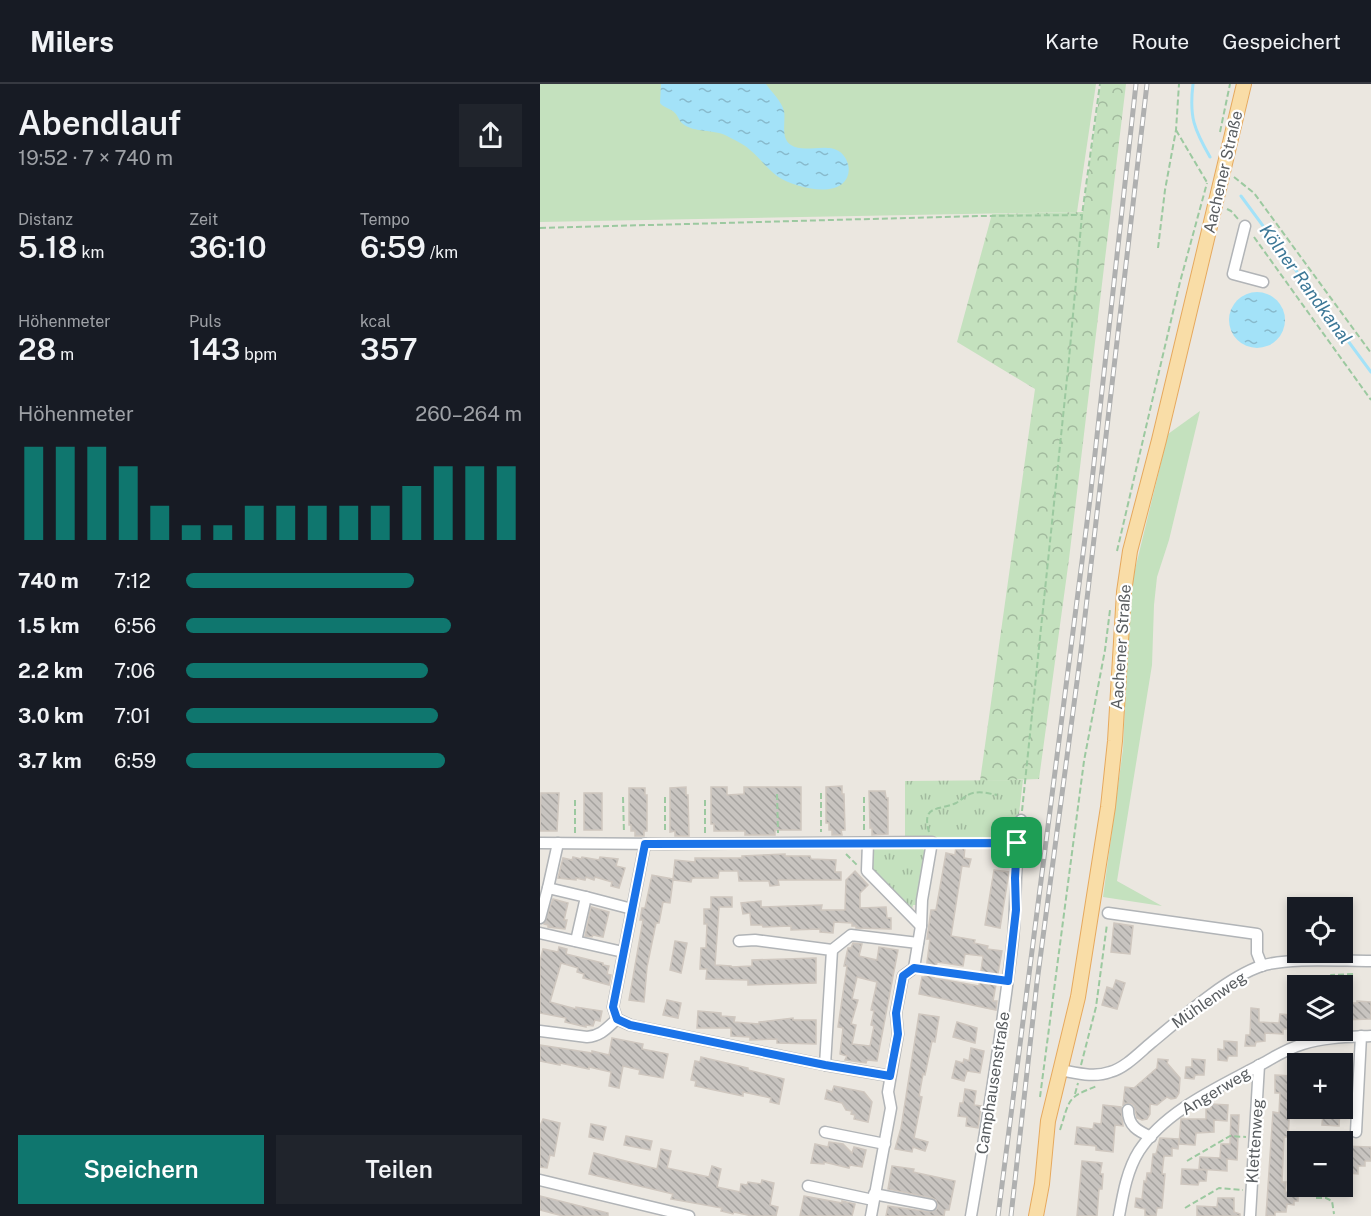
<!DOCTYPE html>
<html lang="de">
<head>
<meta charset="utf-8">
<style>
  body { margin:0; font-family:"Public Sans",sans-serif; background:#20242c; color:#f1f3f6; height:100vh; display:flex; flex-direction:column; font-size:22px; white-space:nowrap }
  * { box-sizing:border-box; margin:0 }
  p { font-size:20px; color:#9ea1a6 }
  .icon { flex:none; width:33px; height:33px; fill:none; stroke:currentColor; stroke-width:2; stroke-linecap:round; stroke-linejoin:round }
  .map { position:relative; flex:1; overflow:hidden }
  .sheet { display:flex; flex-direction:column; background:#171b24; width:540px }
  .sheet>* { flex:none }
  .buttons { position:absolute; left:747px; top:813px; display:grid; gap:12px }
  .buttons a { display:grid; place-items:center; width:66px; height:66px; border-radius:0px; background:#171b24; box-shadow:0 3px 9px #0003; font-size:30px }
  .pin { position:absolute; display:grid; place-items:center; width:51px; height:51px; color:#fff; margin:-26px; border-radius:12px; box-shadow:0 3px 9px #0006 }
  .round { display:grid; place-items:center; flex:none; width:63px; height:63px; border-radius:0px; background:#20242c }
  .head { display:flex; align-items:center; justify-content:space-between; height:102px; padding:0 18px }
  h1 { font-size:33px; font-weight:600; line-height:45px }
  .figures { display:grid; grid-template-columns:repeat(3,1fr); gap:9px; height:102px; padding:6px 18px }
  .figures div { display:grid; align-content:center }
  .figures b { font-size:30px; font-weight:600 }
  .figures small { font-size:16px; font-weight:400 }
  .figures p { font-size:16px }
  .chart { height:168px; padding:12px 18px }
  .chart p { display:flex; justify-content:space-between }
  .chart svg { width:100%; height:108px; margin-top:6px; stroke:#0f766e; stroke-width:6 }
  .primary-button { display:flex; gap:12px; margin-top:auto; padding:12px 18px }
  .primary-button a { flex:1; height:69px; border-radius:0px; background:#0f766e; color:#fff; font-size:24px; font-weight:600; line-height:69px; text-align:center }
  .primary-button a+a { background:#20242c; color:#f1f3f6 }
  ul { padding:0 18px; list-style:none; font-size:20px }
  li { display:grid; grid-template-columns:96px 72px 1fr; align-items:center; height:45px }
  li i { height:15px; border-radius:8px; background:#0f766e }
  header { display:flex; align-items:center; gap:36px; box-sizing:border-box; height:84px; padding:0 30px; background:#171b24; border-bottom:2px solid #363941 }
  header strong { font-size:28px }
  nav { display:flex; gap:33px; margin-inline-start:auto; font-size:21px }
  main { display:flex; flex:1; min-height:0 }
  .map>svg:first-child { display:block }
  .grass { fill:#c4e1be }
  .forest { fill:url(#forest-crowns) }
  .park { fill:url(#park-tufts) }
  .water { fill:url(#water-ripples) }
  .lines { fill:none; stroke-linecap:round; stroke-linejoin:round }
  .stream { stroke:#a3e2f8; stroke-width:3 }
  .building { fill:url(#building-back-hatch); stroke:#cfc7bf; stroke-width:1.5; fill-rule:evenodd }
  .minor-casing { stroke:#b1b4b7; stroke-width:13 }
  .major-casing { stroke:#e6a95e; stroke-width:16 }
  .path { stroke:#9cc9a0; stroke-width:2; stroke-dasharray:6 3; stroke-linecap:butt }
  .minor { stroke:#fff; stroke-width:10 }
  .major { stroke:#f9dda7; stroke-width:14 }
  .rail-casing { stroke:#afb0b0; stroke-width:5 }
  .rail { stroke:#fff; stroke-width:3; stroke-dasharray:9; stroke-linecap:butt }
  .route-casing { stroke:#fff; stroke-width:12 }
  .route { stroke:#1a73e8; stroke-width:8 }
  .labels { text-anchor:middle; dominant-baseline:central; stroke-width:4.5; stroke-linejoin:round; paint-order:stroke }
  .street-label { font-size:16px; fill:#595d60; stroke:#fff }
  .water-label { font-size:18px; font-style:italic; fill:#3d7897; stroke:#fff }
</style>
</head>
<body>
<header>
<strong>Milers</strong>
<nav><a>Karte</a><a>Route</a><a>Gespeichert</a></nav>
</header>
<main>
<section class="sheet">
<div class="head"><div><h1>Abendlauf</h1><p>19:52 · 7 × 740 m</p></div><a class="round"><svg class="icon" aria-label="share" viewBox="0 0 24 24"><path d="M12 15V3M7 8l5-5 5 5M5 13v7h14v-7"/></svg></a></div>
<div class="figures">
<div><p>Distanz</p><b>5.18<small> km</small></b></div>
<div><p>Zeit</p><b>36:10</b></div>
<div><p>Tempo</p><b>6:59<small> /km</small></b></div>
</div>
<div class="figures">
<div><p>Höhenmeter</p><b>28<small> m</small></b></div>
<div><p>Puls</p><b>143<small> bpm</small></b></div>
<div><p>kcal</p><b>357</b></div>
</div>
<div class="chart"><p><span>Höhenmeter</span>260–264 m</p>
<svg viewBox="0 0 160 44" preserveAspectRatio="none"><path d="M5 44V6M15 44V6M25 44V6M35 44V14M45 44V30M55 44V38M65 44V38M75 44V30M85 44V30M95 44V30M105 44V30M115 44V30M125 44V22M135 44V14M145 44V14M155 44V14"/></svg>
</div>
<ul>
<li><b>740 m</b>7:12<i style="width:68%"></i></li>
<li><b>1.5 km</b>6:56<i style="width:79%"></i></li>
<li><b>2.2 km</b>7:06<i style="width:72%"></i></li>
<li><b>3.0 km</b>7:01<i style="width:75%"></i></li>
<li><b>3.7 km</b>6:59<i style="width:77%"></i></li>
</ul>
<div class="primary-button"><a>Speichern</a><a>Teilen</a></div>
</section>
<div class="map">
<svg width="831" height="1132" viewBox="0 0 831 1132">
  <defs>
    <pattern id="forest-crowns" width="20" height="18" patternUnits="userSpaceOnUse" patternTransform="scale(1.5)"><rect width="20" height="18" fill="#c4e1be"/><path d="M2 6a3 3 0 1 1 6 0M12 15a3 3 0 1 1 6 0" fill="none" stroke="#a2ba9e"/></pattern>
    <pattern id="park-tufts" width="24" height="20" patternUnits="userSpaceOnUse" patternTransform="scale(1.5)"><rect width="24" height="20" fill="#c4e1be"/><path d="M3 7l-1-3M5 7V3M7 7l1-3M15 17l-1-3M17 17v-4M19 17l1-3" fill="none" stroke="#a2ba9e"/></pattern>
    <pattern id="water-ripples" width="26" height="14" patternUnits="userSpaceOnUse" patternTransform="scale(1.5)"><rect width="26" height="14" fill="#a3e2f8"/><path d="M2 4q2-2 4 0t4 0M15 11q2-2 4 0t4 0" fill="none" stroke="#88bacc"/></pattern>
    <pattern id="building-back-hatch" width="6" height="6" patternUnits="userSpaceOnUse" patternTransform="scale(1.5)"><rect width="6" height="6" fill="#c8c4c0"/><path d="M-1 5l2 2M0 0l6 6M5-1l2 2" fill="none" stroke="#a5a29f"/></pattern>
  </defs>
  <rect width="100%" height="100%" fill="#ebe7e0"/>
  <g class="grass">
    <polygon points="0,0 556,0 537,128 0,138"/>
    <polygon points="660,327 629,456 617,493 614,521 612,581 577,797 622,822 563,813 583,665 590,506 628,350"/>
  </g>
  <polygon class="forest" points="561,0 586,0 529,475 499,695 440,697 495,305 417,258 452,130 543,128"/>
  <g class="park">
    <polygon points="483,696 477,746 470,753 365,753 365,697"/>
    <polygon points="332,762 382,763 385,768 376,821 373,821 372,825 367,823 332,787"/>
  </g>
  <g class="water">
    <path d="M121 0H226C232 9 241 16 244 27 246 38 240 54 251 61 267 72 299 51 308 80 310 88 308 95 302 100 287 112 251 102 237 92 226 84 220 74 210 66 204 60 194 56 187 52 174 45 154 49 143 40 139 37 138 32 135 29 130 24 124 24 120 19Z"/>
    <circle cx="717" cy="236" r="28"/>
  </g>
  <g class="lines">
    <g class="stream">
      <path d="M653 0C649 33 654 45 670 73"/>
      <polyline points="701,112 831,288"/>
    </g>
  </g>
  <g class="building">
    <polygon points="302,702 302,710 304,710 305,746 301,746 302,751 292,751 292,746 289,746 289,739 286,739 286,703"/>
    <polygon points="146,703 146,711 148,711 149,752 135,752 135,747 130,748 130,704"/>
    <polygon points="171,703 187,703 187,711 204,710 204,703 261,703 261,746 235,746 235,751 205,751 205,747 174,747 174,740 171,740"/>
    <polygon points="89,704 105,704 105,711 107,711 107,747 104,747 104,752 95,752 95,747 91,747 91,741 89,741"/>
    <polygon points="329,707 345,707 346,714 348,714 348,750 332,751 332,744 330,744"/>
    <polygon points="1,709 19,709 17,747 0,747"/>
    <rect x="44" y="709" width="18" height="37"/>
    <path d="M416 761 425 763 424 774 431 775 429 783 422 782 411 852 435 856 434 859 448 862 447 865 462 867 453 917H457L456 926 379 910 382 893H385L390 855H387L391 826H396L406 769 415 771ZM425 870 443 872 439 902 394 894 397 878 423 882Z"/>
    <polygon points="245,770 245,772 270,772 271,775 296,776 295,788 301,788 301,796 238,796 239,801 230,802 229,797 199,797 198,787 179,787 178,794 152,794 151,798 133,796 130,819 123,818 119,839 116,839 107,883 104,918 89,916 103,836 100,836 102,824 105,824 112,791 133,795 135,776 155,778 155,774 202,774 202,772"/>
    <polygon points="33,773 41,775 42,773 59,776 60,773 78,775 76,782 85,784 79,804 71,802 72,798 55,793 54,796 46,793 45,796 36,794 36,796 18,794 23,774 32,776"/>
    <polygon points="454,786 469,788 460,844 445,841"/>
    <polygon points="315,787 328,801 320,809 320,824 346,823 347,834 351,834 351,845 316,844 316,842 312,842 312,839 294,838 293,849 280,848 280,845 251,846 251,842 223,843 222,841 211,841 210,829 203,830 201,819 221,817 221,823 282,821 281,826 305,826 306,796"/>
    <polygon points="171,813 192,813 192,823 179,823 175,881 191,882 191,883 212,882 212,876 276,874 276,899 208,901 208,896 166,895 167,885 160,885 161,864 166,864 167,840 164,840 164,825 171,825"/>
    <polygon points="13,815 28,819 24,836 27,836 25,845 8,843 8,841 4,840"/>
    <polygon points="51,823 69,828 63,853 53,851 52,853 45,852"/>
    <polygon points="574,839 593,842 590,870 571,868"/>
    <polygon points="135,857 147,859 141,889 130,886"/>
    <path d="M313 859 322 860 319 872 337 876 339 863 358 866 337 977 327 976 326 979 305 976 307 972 300 970 303 944 298 943 307 882H304L308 864H311ZM317 893 337 898 331 926 334 927 331 941 334 942 330 962 312 960 316 941 311 940 318 916 312 915Z"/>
    <polygon points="19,863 27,865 26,870 63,879 63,881 69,882 67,890 71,891 69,901 43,894 44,890 37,888 38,884 21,879 20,883 10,918 36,925 36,923 62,927 60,937 55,936 53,942 46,941 46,943 25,938 26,934 0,929 0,877 3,865 18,868"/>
    <polygon points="576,896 585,899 577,925 562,921 567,903 573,905"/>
    <polygon points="127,916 141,919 138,934 123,931"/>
    <polygon points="817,917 831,918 831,935 802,936 802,919 817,919"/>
    <polygon points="711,924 719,925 719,938 739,939 740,930 752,931 752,945 743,945 743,950 725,949 725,957 716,958 715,962 705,962 706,951 710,951"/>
    <polygon points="158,927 181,929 181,932 195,933 194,938 219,940 219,938 253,934 253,936 276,936 276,960 237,959 237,955 210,956 210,953 191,952 191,944 157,944"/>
    <polygon points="379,930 399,933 395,958 392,957 385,991 383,990 379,1012 382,1013 374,1054 388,1058 385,1067 373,1063 372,1068 355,1065 361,1044"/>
    <polygon points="417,938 437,944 435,959 413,953"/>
    <polygon points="72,954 103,960 102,965 128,970 123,994 99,990 100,986 83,982 79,1004 69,1002 71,988 49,983 49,985 20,979 20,981 0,977 0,961 52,969 52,967 69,971"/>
    <polygon points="684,957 697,958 697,972 688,972 687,977 678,976 678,965 684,966"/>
    <polygon points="431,964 444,967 440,989 427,987 424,997 412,994 416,977 423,979 424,975 429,977"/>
    <polygon points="770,970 791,970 791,980 769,980"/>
    <polygon points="161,973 208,984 208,986 244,995 239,1020 230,1018 231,1014 203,1008 203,1012 155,1002 156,997 151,996 155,977 160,978"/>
    <polygon points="618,975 628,976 627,979 640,994 639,1009 636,1014 631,1015 627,1013 617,1021 610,1020 610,1030 607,1035 602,1036 597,1034 594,1022 592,1020 587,1019 583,1021 585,1003 594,1004 617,984"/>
    <polygon points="652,975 665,976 664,991 655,991 654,995 645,994 646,983 652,983"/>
    <polygon points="735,991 752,992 748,1053 744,1053 742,1098 746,1098 745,1108 758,1109 758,1117 754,1117 754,1121 747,1120 746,1128 735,1128 735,1132 726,1132 733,1028 739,1029 740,1009 735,1009"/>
    <polygon points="294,1002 324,1008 332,1018 328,1038 314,1035 315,1031 311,1030 312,1027 306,1026 302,1019 285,1015 287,1006 292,1008"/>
    <polygon points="425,1005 436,1007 434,1021 441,1022 438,1044 426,1042 427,1033 418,1032 420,1019 423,1019"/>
    <polygon points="671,1020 688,1021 687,1037 674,1036 674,1048 656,1049 655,1061 639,1060 641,1035 666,1035 666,1025 671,1025"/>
    <polygon points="563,1021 581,1023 583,1042 575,1041 573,1068 556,1066 556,1062 535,1060 537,1043 553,1045 554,1039 561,1040"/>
    <polygon points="791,1024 800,1024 799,1042 782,1041 783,1029 791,1030"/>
    <polygon points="691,1031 699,1031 697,1076 687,1075 687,1087 659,1085 660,1073 680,1074 681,1060 690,1060"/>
    <polygon points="3,1035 20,1039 14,1072 10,1071 7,1084 0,1083 0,1042"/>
    <polygon points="51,1040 66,1043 63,1056 49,1053"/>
    <polygon points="86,1052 112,1057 110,1066 84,1061"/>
    <polygon points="620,1054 639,1055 638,1065 632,1064 632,1072 624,1072 622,1090 625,1090 622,1124 617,1124 616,1132 605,1132 605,1125 595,1123 596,1114 602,1115 604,1097 606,1098 607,1089 611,1089 613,1070 616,1070"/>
    <polygon points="289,1058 303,1060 312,1069 314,1063 326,1066 322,1083 310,1081 309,1084 284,1078 284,1080 271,1079 275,1060 288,1063"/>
    <polygon points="802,1062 831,1063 831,1077 825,1077 825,1082 818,1082 818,1090 808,1089 808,1077 802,1076"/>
    <polygon points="121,1065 131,1067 127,1084 169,1093 172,1082 181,1085 177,1103 200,1108 201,1100 207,1101 208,1098 221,1100 222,1096 234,1099 230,1121 238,1123 236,1132 212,1132 194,1128 193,1130 181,1127 182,1124 131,1115 133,1110 49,1090 54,1069 117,1085"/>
    <polygon points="542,1077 562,1079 560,1090 563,1090 562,1105 559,1105 557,1132 537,1132"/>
    <polygon points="352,1082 374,1085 373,1088 415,1097 409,1126 405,1126 404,1132 346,1132 348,1122 390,1128 396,1126 398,1122 396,1116 392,1114 348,1105"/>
    <polygon points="642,1085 667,1086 666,1097 659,1097 658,1101 641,1100"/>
    <polygon points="0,1112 68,1129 68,1132 23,1132 0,1126"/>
    <polygon points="264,1112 302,1119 302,1117 315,1120 312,1132 260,1132"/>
    <polygon points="678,1114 694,1114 694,1128 700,1130 700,1132 657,1132 657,1122 677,1123"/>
  </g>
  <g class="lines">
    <g class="minor-casing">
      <g id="minor">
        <polyline points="705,142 693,190 723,198"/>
        <polyline points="0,759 125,760 392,758 382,816 381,842 374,884 363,892 356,929 358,950 348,1008 351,1024 331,1132"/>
        <polyline points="328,759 327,787 381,842"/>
        <polyline points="105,760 73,923 77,935 90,941 285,981 350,992"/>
        <polyline points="8,804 18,759"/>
        <polyline points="46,813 92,825"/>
        <polyline points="568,829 717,850 717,869 722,882"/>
        <polyline points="0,834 8,804 46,813 36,857"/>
        <polyline points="0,849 83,868"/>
        <polyline points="199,857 215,856 292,866 285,981"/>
        <polyline points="292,866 311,851 378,859"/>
        <path d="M0 947 47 953C61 952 67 944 77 935"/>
        <path d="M520 986C537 989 554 994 570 988 585 984 599 969 611 959 640 935 686 894 721 882 750 873 799 877 831 877"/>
        <path d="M588 1026C588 1042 598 1047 611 1053"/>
        <polyline points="285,1048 345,1060"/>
        <polyline points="816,1048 821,952"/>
        <polyline points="0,1096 149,1132"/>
        <polyline points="268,1102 333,1116"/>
        <polyline points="334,1110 391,1121"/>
        <path d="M431 1132C447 1040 462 948 473 855 477 815 474 776 481 736"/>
        <path d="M579 1132C583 1110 587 1086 599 1067 625 1027 677 1004 718 982 733 974 746 965 763 960 785 953 808 953 831 952"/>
        <polyline points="710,1132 719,981"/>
      </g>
    </g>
    <g class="major-casing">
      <polyline id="major" points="496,1132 502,1100 508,1037 538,913 568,723 575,657 584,508 590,467 619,356 704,0"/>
    </g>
    <g class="path">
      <polyline points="636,46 668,100"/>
      <polyline points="680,48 690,0"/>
      <polyline points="694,93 714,109 831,269"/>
      <polyline points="687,125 691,127 698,135"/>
      <polyline points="0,144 438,132 542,131"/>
      <polyline points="714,153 831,316"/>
      <polyline points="618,164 625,106 636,46 639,0"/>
      <polyline points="577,467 640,198 667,99"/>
      <polyline points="281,709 281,748"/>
      <polyline points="237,710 238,749"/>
      <polyline points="83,713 84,749"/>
      <polyline points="125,713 125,749"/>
      <polyline points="324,713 324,749"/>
      <polyline points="35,716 35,749"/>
      <polyline points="482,727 529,275 542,131 560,0"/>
      <path d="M389 748C381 720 399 727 416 719 420 717 424 713 428 711 437 706 447 709 457 711"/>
      <polyline points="165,749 165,713"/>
      <polyline points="401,758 467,759"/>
      <polyline points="306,770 317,781"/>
      <polyline points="382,886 457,895"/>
      <polyline points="791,902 791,891 816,890"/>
      <polyline points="541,981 556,923 567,840"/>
      <polyline points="535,1010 538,999"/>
      <polyline points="500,1013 544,677 565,566 570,526"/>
      <path d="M520 1046C530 1015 526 1014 557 1002"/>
      <polyline points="647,1077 690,1052 706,1053"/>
      <polyline points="776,1114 786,1114 792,1117 794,1130"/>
      <polyline points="645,1124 679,1104 703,1106"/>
    </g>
    <use href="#minor" class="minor"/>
    <use href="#major" class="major"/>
    <g class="rail-casing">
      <g id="rail">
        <polyline points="458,1132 550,415 596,0"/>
        <polyline points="471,1132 497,898 540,575 607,0"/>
      </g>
    </g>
    <use href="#rail" class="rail"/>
  </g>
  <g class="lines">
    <g class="route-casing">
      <polygon id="route" points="477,759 475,794 476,826 468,897 374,884 363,892 356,929 358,950 350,992 285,981 90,941 77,935 73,923 105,760"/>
    </g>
    <use href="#route" class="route"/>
  </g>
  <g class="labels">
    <g class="street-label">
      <text transform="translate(683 88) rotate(-77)">Aachener Straße</text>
      <text transform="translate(581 563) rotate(-86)">Aachener Straße</text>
      <text transform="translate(669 916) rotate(-35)">Mühlenweg</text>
      <text transform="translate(453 999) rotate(-81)">Camphausenstraße</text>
      <text transform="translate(676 1007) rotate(-31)">Angerweg</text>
      <text transform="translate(715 1057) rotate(-86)">Klettenweg</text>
    </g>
    <g class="water-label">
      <text transform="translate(766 200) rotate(54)">Kölner Randkanal</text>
    </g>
  </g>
</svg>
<div class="buttons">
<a><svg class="icon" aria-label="locate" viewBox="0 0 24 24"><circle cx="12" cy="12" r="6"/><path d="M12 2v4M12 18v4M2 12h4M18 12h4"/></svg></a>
<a><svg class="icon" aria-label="layers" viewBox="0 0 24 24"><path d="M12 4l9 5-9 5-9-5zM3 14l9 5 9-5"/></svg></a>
<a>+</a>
<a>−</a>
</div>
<div class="pin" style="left:477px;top:759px;background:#1e9e55"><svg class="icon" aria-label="arrive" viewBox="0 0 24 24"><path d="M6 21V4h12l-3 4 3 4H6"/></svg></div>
</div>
</main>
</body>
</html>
